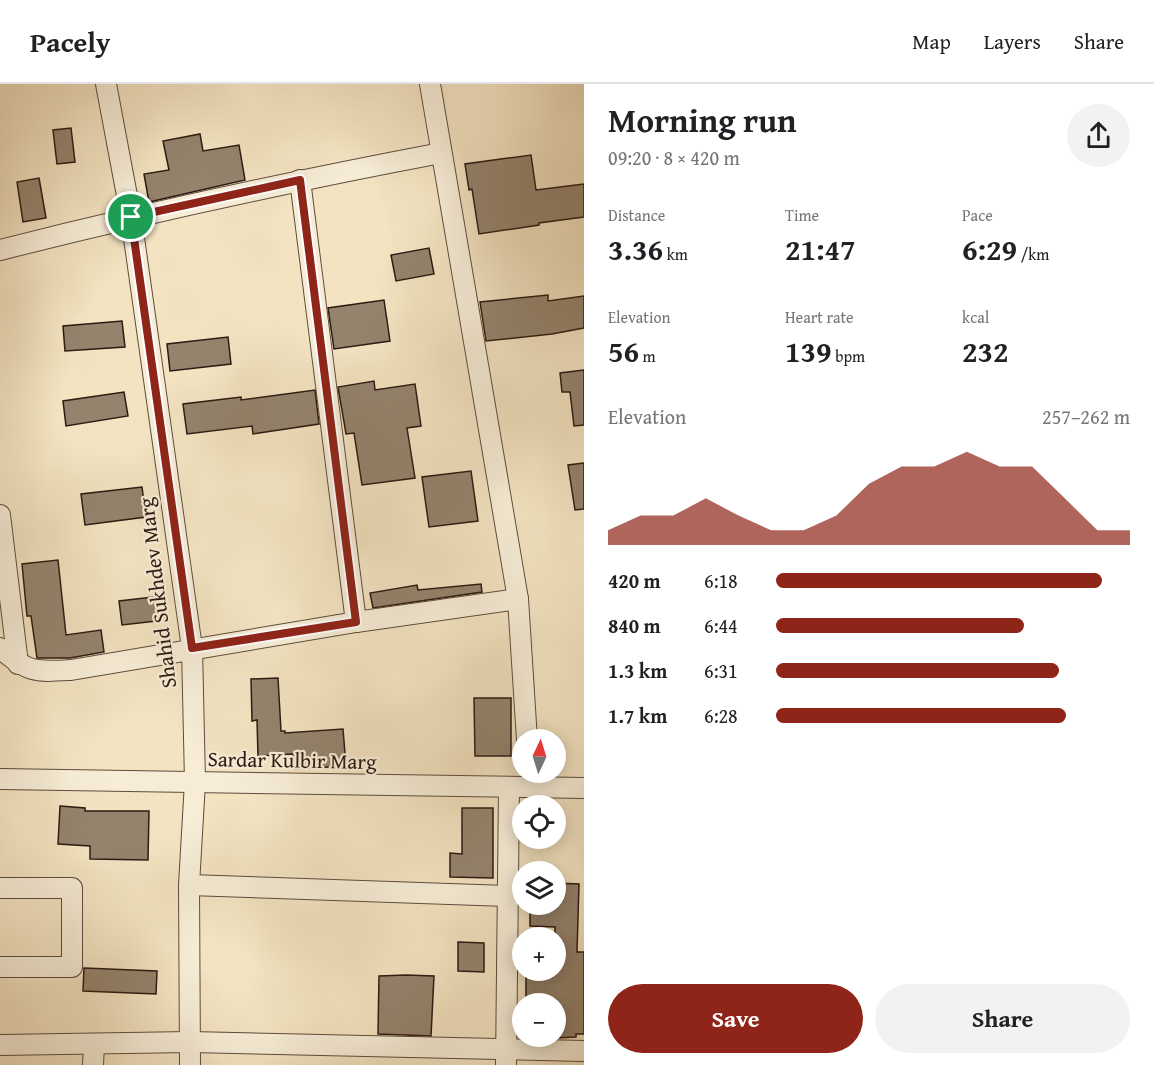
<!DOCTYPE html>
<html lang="en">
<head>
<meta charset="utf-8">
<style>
  body { margin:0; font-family:"Gentium Book Plus",serif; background:#f2f2f2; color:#202124; height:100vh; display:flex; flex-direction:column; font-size:22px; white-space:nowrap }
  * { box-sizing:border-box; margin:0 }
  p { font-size:20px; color:#757577 }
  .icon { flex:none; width:33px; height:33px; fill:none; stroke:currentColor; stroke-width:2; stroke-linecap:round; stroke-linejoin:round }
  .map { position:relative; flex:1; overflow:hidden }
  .side { display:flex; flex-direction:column; background:#fff; width:570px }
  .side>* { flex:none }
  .needle { width:39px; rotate:4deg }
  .buttons { position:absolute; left:512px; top:645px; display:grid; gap:12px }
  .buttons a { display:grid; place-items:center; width:54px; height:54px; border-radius:50%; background:#fff; box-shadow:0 3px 15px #0003; font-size:30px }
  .pin { position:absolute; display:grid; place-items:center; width:51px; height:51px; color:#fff; margin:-26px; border:3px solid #fff; border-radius:50%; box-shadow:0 2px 6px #0007 }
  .round { display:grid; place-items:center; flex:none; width:63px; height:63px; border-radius:32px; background:#f2f2f2 }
  .head { display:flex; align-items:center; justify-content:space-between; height:102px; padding:0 24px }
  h1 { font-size:33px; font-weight:700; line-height:45px }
  .figures { display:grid; grid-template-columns:repeat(3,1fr); gap:9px; height:102px; padding:6px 24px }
  .figures div { display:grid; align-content:center }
  .figures b { font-size:30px; font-weight:700 }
  .figures small { font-size:16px; font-weight:400 }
  .figures p { font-size:16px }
  .chart { height:168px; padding:12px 24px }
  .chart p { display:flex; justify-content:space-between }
  .chart svg { width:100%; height:108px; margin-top:6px; fill:#8f2418; opacity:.7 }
  .button { display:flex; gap:12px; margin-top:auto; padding:12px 24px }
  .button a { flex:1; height:69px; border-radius:36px; background:#8f2418; color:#fff; font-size:24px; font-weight:700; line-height:69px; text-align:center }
  .button a+a { background:#f2f2f2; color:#202124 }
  ul { padding:0 24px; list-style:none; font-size:20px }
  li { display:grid; grid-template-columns:96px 72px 1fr; align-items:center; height:45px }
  li i { height:15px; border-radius:8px; background:#8f2418 }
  header { display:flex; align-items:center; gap:36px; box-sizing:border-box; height:84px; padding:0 30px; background:#fff; border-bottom:2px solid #e0e0e0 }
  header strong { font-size:28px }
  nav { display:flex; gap:33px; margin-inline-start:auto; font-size:21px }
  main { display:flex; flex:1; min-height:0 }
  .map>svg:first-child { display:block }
  .building { fill:#94836d; stroke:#2d1a13; stroke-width:1.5 }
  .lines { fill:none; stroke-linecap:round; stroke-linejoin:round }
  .minor-casing { stroke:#5e4c3e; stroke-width:22 }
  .minor { stroke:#f7edd7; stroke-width:20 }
  .route-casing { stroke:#fff; stroke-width:12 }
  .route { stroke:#8f2418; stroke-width:8 }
  .labels { text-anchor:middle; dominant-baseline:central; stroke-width:4.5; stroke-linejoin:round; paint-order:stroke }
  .street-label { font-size:21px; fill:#2d1a13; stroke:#f7edd7 }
</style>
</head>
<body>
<header>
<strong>Pacely</strong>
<nav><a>Map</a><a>Layers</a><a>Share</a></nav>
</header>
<main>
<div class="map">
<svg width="584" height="981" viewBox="0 0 584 981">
  <rect width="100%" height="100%" fill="#f3e3c1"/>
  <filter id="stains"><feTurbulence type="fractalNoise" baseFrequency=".00333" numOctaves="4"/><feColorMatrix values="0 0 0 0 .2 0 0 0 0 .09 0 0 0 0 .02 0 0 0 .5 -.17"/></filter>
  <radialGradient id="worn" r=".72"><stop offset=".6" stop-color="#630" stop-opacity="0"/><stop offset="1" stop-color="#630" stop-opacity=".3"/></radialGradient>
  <g class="building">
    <polygon points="71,44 75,78 57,80 53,46"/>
    <polygon points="200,50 203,67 239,61 245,96 149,118 144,90 169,86 163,57"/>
    <polygon points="531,71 536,106 584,100 584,133 539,139 539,141 479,150 472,105 469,106 465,80"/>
    <polygon points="39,94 46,134 23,138 17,98"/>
    <polygon points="429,164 434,190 396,197 391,171"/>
    <polygon points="548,211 548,217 584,212 584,244 552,250 486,257 480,218"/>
    <polygon points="384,216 390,257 334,265 328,224"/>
    <polygon points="122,237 125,263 65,267 63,242"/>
    <polygon points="228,253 231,280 170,287 167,260"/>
    <polygon points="584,286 584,341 574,342 570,308 562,308 560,289"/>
    <polygon points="374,297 375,306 415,300 421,342 407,344 415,394 362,401 354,349 346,350 338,303"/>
    <polygon points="315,306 319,340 253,350 252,342 187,350 183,320 241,313 241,316"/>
    <polygon points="124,308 128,332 66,342 63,317"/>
    <polygon points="584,379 584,425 575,426 568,381"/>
    <polygon points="471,387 478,437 429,443 422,393"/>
    <polygon points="142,403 146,433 85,441 81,410"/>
    <polygon points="58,476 66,551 101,546 104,568 70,574 37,574 31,532 27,532 22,480"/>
    <polygon points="481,500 482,508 373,524 370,509 417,501 418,506"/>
    <polygon points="162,512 165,536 122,541 119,517"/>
    <polygon points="278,594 281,647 285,647 285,649 343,645 346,682 295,685 293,670 258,672 257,636 252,637 251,595"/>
    <polygon points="474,614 511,614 511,672 475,672"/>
    <polygon points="60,722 85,724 85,727 149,727 148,776 90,775 90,762 58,760"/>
    <polygon points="462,724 493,724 493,794 450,793 450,769 462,770"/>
    <polygon points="555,799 579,800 577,868 584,868 584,950 576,950 576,953 555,954 555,920 526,920 526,886 555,886 555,843 530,842 530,820 555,820"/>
    <polygon points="458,858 484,859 484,888 458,887"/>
    <polygon points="84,884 157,887 156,910 83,907"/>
    <polygon points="406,891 434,892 431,952 378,950 379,892"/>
  </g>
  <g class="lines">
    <g class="minor-casing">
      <g id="minor">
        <polyline points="106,0 131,133 192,564 195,698 189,801 190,981"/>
        <polyline points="430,0 518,515 527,656"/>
        <polyline points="300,96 356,538"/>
        <path d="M0 166C146 129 293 97 441 69"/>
        <polyline points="0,431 18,580"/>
        <path d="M0 564C28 589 35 588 71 586L356 538 518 515"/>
        <polyline points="0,695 584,704"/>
        <polyline points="189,801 507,812"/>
        <polyline points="0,804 72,804 72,883 0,883"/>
        <polyline points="0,961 190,958 584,967"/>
        <polyline points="93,981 94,960"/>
        <polyline points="506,981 509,703"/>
      </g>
    </g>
    <use href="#minor" class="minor"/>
  </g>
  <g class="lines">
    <g class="route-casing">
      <polygon id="route" points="300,96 356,538 192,564 131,133"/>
    </g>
    <use href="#route" class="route"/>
  </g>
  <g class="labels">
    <g class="street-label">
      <text transform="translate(157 509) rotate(-97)">Shahid Sukhdev Marg</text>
      <text transform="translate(292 676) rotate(1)">Sardar Kulbir Marg</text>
    </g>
  </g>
  <rect width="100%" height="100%" filter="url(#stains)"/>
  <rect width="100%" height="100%" fill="url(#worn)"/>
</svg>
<div class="buttons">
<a><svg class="needle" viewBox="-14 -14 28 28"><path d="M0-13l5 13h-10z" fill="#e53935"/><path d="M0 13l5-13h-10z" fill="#757577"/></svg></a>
<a><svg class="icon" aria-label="locate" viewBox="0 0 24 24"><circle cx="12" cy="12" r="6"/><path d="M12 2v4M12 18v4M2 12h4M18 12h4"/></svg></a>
<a><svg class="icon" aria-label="layers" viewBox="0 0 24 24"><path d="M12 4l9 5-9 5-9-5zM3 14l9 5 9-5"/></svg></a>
<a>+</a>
<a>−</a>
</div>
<div class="pin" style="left:131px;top:133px;background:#1e9e55"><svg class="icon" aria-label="arrive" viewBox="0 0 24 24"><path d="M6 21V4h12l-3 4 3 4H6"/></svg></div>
</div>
<section class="side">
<div class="head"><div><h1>Morning run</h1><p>09:20 · 8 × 420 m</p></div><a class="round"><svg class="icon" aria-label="share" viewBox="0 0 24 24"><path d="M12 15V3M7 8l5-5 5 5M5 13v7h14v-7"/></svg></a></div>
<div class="figures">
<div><p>Distance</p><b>3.36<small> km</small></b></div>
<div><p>Time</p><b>21:47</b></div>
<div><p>Pace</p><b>6:29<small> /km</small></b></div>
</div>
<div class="figures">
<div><p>Elevation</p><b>56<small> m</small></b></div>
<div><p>Heart rate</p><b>139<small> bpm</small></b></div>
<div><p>kcal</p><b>232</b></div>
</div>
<div class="chart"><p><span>Elevation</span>257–262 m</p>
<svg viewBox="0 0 160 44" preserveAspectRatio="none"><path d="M0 44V38L10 32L20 32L30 25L40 32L50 38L60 38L70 32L80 19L90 12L100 12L110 6L120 12L130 12L140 25L150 38L160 38V44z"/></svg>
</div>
<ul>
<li><b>420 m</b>6:18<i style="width:92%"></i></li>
<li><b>840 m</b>6:44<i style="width:70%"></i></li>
<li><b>1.3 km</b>6:31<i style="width:80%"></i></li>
<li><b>1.7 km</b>6:28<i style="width:82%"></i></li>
</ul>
<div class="button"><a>Save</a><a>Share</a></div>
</section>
</main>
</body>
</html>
